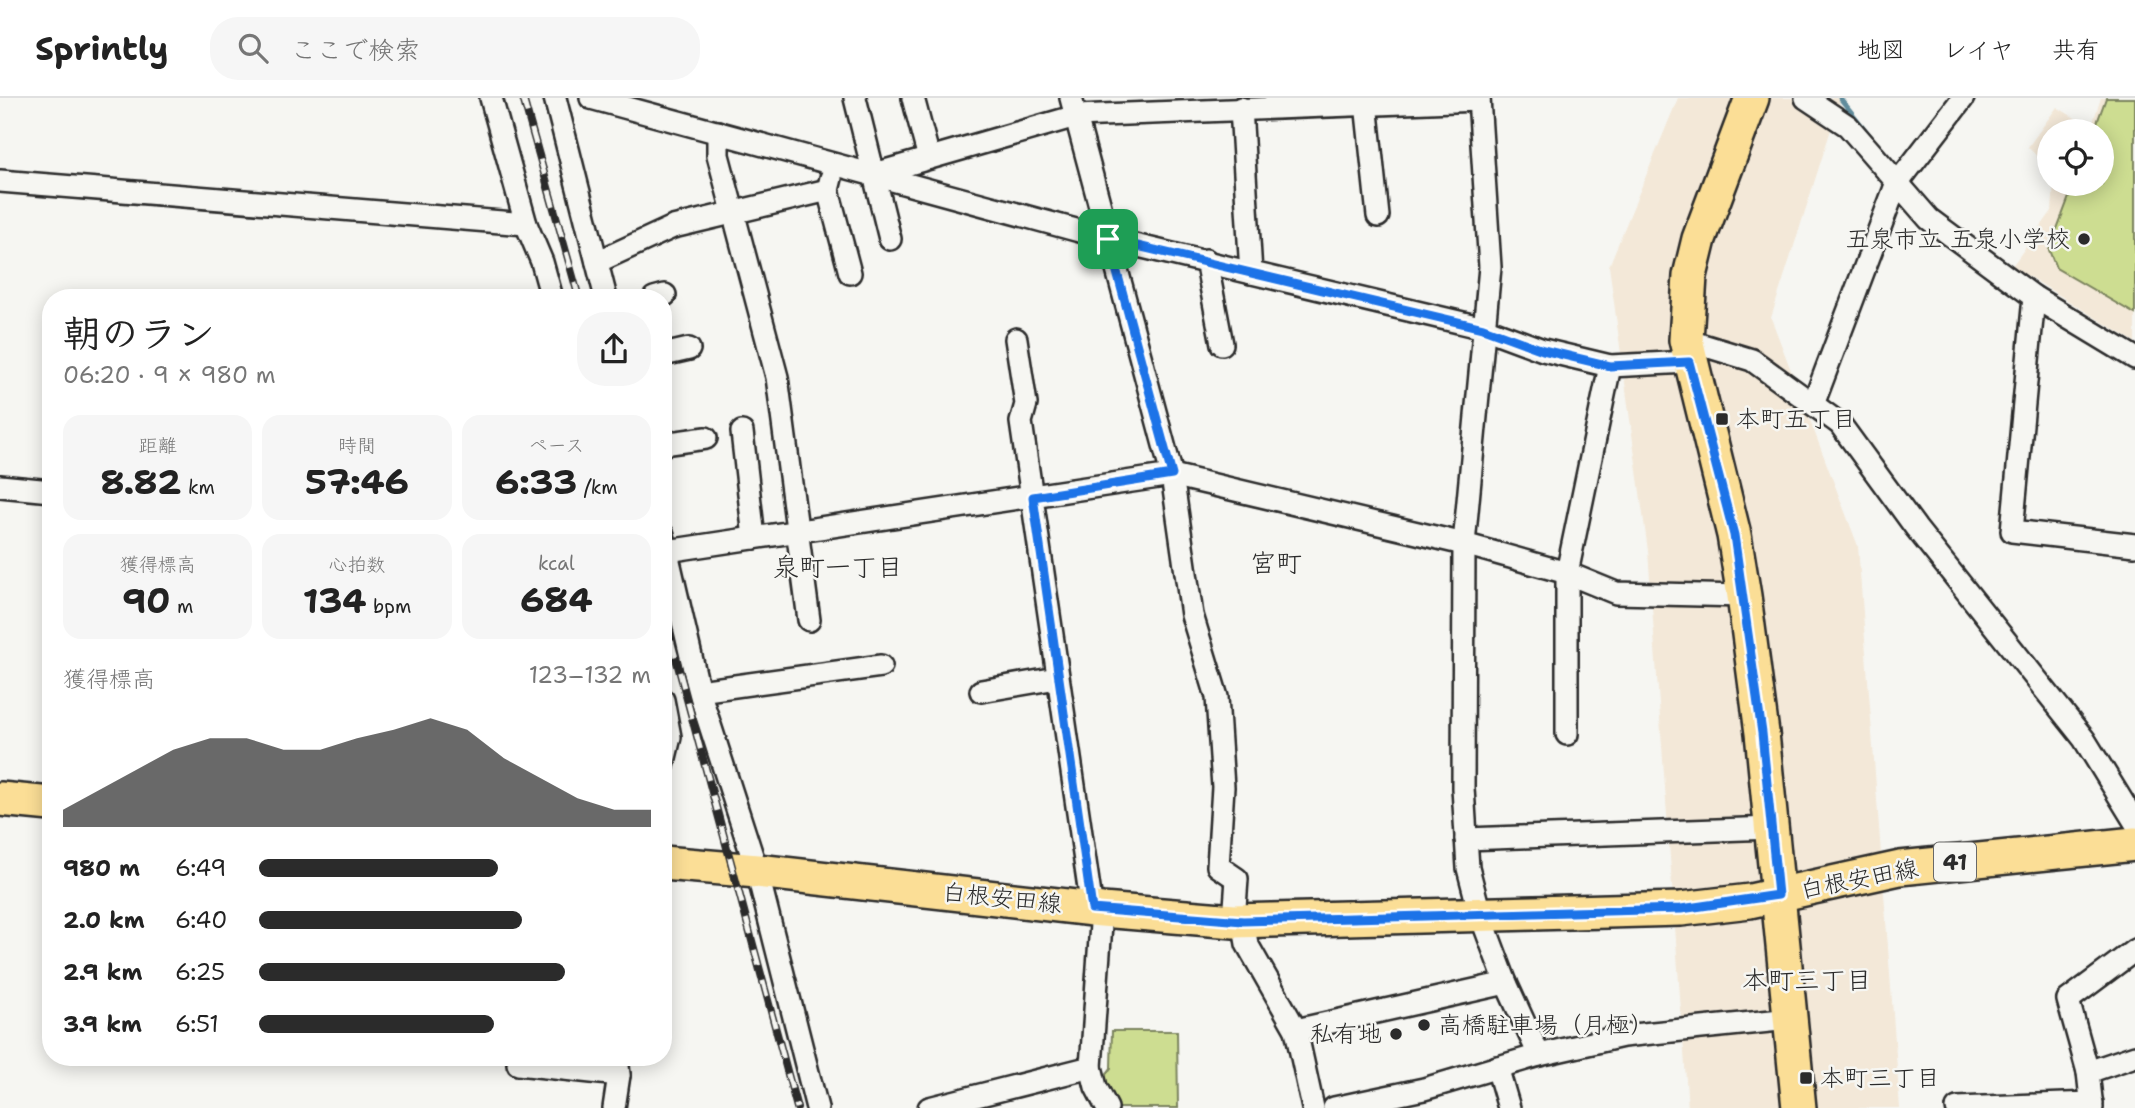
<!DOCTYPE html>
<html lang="ja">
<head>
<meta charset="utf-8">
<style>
  body { margin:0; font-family:"Shantell Sans","Klee One",sans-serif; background:#f6f6f6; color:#222; height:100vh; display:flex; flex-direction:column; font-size:26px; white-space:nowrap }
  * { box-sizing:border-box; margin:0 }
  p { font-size:23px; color:#767676 }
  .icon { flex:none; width:38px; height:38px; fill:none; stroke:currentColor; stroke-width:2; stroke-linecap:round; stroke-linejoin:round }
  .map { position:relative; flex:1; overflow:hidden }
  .panel { position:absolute; left:42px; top:191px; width:630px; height:777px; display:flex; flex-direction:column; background:#fff; border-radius:28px; box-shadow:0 4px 18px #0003 }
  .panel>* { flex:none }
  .buttons { position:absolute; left:2037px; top:21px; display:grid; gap:14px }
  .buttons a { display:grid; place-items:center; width:77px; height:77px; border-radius:50%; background:#fff; box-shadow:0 4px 18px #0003; font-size:35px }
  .pin { position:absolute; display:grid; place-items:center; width:60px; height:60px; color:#fff; margin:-30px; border-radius:14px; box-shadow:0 4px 10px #0006 }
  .round { display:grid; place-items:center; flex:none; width:74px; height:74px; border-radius:28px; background:#f6f6f6 }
  .overview { display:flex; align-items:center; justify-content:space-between; height:119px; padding:0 21px }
  h1 { font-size:38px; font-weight:700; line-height:52px }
  .metrics { display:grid; grid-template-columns:repeat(3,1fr); gap:10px; height:119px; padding:7px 21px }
  .metrics div { display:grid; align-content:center; border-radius:18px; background:#f6f6f6; text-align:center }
  .metrics b { font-size:35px; font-weight:700 }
  .metrics small { font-size:19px; font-weight:400 }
  .metrics p { font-size:19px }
  .chart { height:196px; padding:14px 21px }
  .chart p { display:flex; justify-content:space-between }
  .chart svg { width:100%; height:126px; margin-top:7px; fill:#2b2b2b; opacity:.7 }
  ul { padding:0 21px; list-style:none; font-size:23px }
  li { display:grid; grid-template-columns:112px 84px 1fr; align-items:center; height:52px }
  li i { height:18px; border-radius:9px; background:#2b2b2b }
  header { display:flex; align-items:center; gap:42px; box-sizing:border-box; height:98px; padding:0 35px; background:#fff; border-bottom:2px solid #e0e0e0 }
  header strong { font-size:33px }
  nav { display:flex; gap:38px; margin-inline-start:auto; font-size:24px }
  .search { width:490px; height:63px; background:#f6f6f6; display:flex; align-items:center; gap:18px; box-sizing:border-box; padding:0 24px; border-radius:28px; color:#767676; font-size:26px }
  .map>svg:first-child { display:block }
  .built { fill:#f3e8d8 }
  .green { fill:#cddd91; stroke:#7c845e; stroke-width:2 }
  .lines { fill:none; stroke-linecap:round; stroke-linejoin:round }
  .stream { stroke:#618c9c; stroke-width:5 }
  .minor-casing { stroke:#2b2b2b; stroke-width:26 }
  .primary-casing { stroke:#2b2b2b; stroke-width:38 }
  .minor { stroke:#f6f6f2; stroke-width:21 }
  .primary { stroke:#fbde96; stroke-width:33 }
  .rail-casing { stroke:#2b2b2b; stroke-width:8 }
  .rail { stroke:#f6f6f2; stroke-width:5; stroke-dasharray:16; stroke-linecap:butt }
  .route-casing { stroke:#fff; stroke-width:14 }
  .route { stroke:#1a73e8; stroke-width:9 }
  .poi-dot { fill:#2b2b2b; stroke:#f6f6f2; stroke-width:2.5 }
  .labels { text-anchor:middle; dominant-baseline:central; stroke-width:5; stroke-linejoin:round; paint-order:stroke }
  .shield { fill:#f6f6f2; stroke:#686867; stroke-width:2 }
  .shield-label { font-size:23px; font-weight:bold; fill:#2b2b2b }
  .poi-label { font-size:24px; fill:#2b2b2b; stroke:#f6f6f2; text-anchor:start }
  .street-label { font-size:24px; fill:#2b2b2b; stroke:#f6f6f2 }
  .neighbourhood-label { font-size:26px; fill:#2b2b2b; stroke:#f6f6f2 }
</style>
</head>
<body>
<header>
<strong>Sprintly</strong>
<div class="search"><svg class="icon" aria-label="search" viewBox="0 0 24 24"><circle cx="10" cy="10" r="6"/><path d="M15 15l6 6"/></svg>ここで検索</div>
<nav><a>地図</a><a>レイヤ</a><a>共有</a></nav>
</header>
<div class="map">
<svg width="2135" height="1010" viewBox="0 0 2135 1010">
  <rect width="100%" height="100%" fill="#f6f6f2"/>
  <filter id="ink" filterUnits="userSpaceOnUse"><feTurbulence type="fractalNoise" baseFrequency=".0143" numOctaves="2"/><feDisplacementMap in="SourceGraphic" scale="14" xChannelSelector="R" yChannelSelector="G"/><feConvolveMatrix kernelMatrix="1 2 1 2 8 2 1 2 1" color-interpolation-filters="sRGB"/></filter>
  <g filter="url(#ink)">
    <g class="built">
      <polygon points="1678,0 1841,0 1771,220 1858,448 1900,1010 1688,1010 1648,453 1609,168"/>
      <polygon points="2101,0 2135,0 2135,244 2012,168 2052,113 2054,86 2102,86 2102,33 2049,33 2049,71 2028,49 2057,9 2091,30"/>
    </g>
    <g class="green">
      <polygon points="2106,0 2135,0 2135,216 2056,170 2049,152 2074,86 2102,86 2102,33 2094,33"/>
      <polygon points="1112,933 1177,933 1178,1010 1115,1010 1101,983 1111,970"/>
    </g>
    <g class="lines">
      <polyline class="stream" points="1840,0 1871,39"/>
      <g class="minor-casing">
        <g id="minor">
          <polyline points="491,0 526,126 542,164 552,200"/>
          <polyline points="555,0 606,200"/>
          <polyline points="591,0 1109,141 1484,230 1543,252 1610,268 1689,264"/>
          <polyline points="855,0 890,141"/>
          <polyline points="913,0 929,60"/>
          <polyline points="1071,0 1172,377 1192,517 1217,599 1223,689 1218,768 1237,781 1234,823"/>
          <polyline points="1479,0 1490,169 1464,446 1463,690 1468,770 1480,816 1506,885 1539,957"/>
          <polyline points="1806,0 1848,28 1929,121 2034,199 2135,260"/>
          <polyline points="1366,5 1378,118"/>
          <polyline points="1241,10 1251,175"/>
          <polyline points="718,34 718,57 777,279 809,522"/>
          <polyline points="878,75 1076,18 1479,2"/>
          <polyline points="831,80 828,92 850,175"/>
          <polyline points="0,83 526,126"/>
          <polyline points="1206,162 1222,246"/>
          <polyline points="597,164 673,129 828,92"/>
          <polyline points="2034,199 2012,433 2135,447"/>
          <polyline points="654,200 665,197"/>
          <polyline points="1016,241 1026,306 1021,324 1092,811"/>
          <polyline points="1686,242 1752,262 1840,326 1916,430 2084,641 2135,724"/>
          <polyline points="663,257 689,251"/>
          <polyline points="1814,304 1896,87 1963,0"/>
          <polyline points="742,334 754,440"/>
          <polyline points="663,346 706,340"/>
          <polyline points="0,388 51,393"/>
          <polyline points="663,437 699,593 757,773 817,1010"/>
          <polyline points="667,453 1172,377 1464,446 1567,475 1616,495 1744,498"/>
          <polyline points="699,593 881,568"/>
          <polyline points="981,593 1057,580"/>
          <polyline points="663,602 670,639 663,668"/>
          <polyline points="1567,636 1567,475 1610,268"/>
          <polyline points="1466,741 1772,730"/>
          <polyline points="1102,812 1091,969 1096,989 1107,1010"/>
          <polyline points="1243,823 1247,846 1296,932 1313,1010"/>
          <polyline points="1296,932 1506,885"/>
          <polyline points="518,966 619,977"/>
          <polyline points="1497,969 1509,1010"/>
          <polyline points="2088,974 2135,958"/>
          <polyline points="614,1010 619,977 617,959"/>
          <polyline points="929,1010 1091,969"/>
          <polyline points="1334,1010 1424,991 1539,957 1623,938 1791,921"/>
          <polyline points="1957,1010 2092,1005"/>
          <polyline points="2092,1010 2088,974 2068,902 2135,852"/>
        </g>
      </g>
      <g class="primary-casing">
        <g id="primary">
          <polyline points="1752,0 1699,141 1690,178 1686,242 1734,437 1744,498 1762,635 1799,1010"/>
          <polyline points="0,701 51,706"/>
          <polyline points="663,765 757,773 1102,812 1234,823 1681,811 1750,803 1900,770 2135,746"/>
        </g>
      </g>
      <use href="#minor" class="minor"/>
      <use href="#primary" class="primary"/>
      <g class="rail-casing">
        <g id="rail">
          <polyline points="523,0 579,200"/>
          <polyline points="663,512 797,1010"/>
        </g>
      </g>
      <use href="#rail" class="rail"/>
    </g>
  </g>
  <g class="lines" filter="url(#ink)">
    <g class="route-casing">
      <polygon id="route" points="1108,141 1483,230 1543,252 1610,268 1689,264 1734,437 1762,635 1778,797 1681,811 1243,823 1092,811 1033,399 1172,377"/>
    </g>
    <use href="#route" class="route"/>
  </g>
  <g class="poi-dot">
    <circle cx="2084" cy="141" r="7"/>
    <rect x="1715" y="314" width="14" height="14" rx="3.5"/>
    <circle cx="1424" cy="927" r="7"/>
    <circle cx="1396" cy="936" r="7"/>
    <rect x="1799" y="973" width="14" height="14" rx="3.5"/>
  </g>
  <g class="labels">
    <rect class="shield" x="1934" y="744.5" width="42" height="39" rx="5"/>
    <g class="shield-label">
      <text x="1955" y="764">41</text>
    </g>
    <g class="poi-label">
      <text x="2070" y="141" text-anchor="end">五泉市立 五泉小学校</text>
      <text x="1736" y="321">本町五丁目</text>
      <text x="1438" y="927">高橋駐車場（月極）</text>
      <text x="1382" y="936" text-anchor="end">私有地</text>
      <text x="1820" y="980">本町三丁目</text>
    </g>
    <g class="street-label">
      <text transform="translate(1859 781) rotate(-11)">白根安田線</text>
      <text transform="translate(1002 800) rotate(6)">白根安田線</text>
    </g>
    <g class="neighbourhood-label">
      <text x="1276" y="464">宮町</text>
      <text x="838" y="468">泉町一丁目</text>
      <text x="1807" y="881">本町三丁目</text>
    </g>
  </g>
</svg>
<div class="buttons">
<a><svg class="icon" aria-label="locate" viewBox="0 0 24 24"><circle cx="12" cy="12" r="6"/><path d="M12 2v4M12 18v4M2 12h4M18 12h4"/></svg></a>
</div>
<div class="pin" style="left:1108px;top:141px;background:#1e9e55"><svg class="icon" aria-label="arrive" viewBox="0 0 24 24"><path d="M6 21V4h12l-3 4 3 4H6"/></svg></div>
<section class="panel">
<div class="overview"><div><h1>朝のラン</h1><p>06:20 · 9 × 980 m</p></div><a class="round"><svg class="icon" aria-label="share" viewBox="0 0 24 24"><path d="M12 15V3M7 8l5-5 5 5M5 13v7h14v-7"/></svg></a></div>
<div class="metrics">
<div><p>距離</p><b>8.82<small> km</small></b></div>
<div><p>時間</p><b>57:46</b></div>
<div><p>ペース</p><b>6:33<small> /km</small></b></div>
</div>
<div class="metrics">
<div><p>獲得標高</p><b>90<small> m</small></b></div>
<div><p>心拍数</p><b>134<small> bpm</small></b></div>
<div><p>kcal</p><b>684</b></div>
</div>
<div class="chart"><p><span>獲得標高</span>123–132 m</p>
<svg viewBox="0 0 160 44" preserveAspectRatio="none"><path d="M0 44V38L10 31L20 24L30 17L40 13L50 13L60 17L70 17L80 13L90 10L100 6L110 10L120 20L130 27L140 34L150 38L160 38V44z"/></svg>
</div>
<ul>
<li><b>980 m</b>6:49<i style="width:61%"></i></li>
<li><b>2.0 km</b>6:40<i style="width:67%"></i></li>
<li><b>2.9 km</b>6:25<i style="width:78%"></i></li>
<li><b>3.9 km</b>6:51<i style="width:60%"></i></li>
</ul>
</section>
</div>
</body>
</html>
